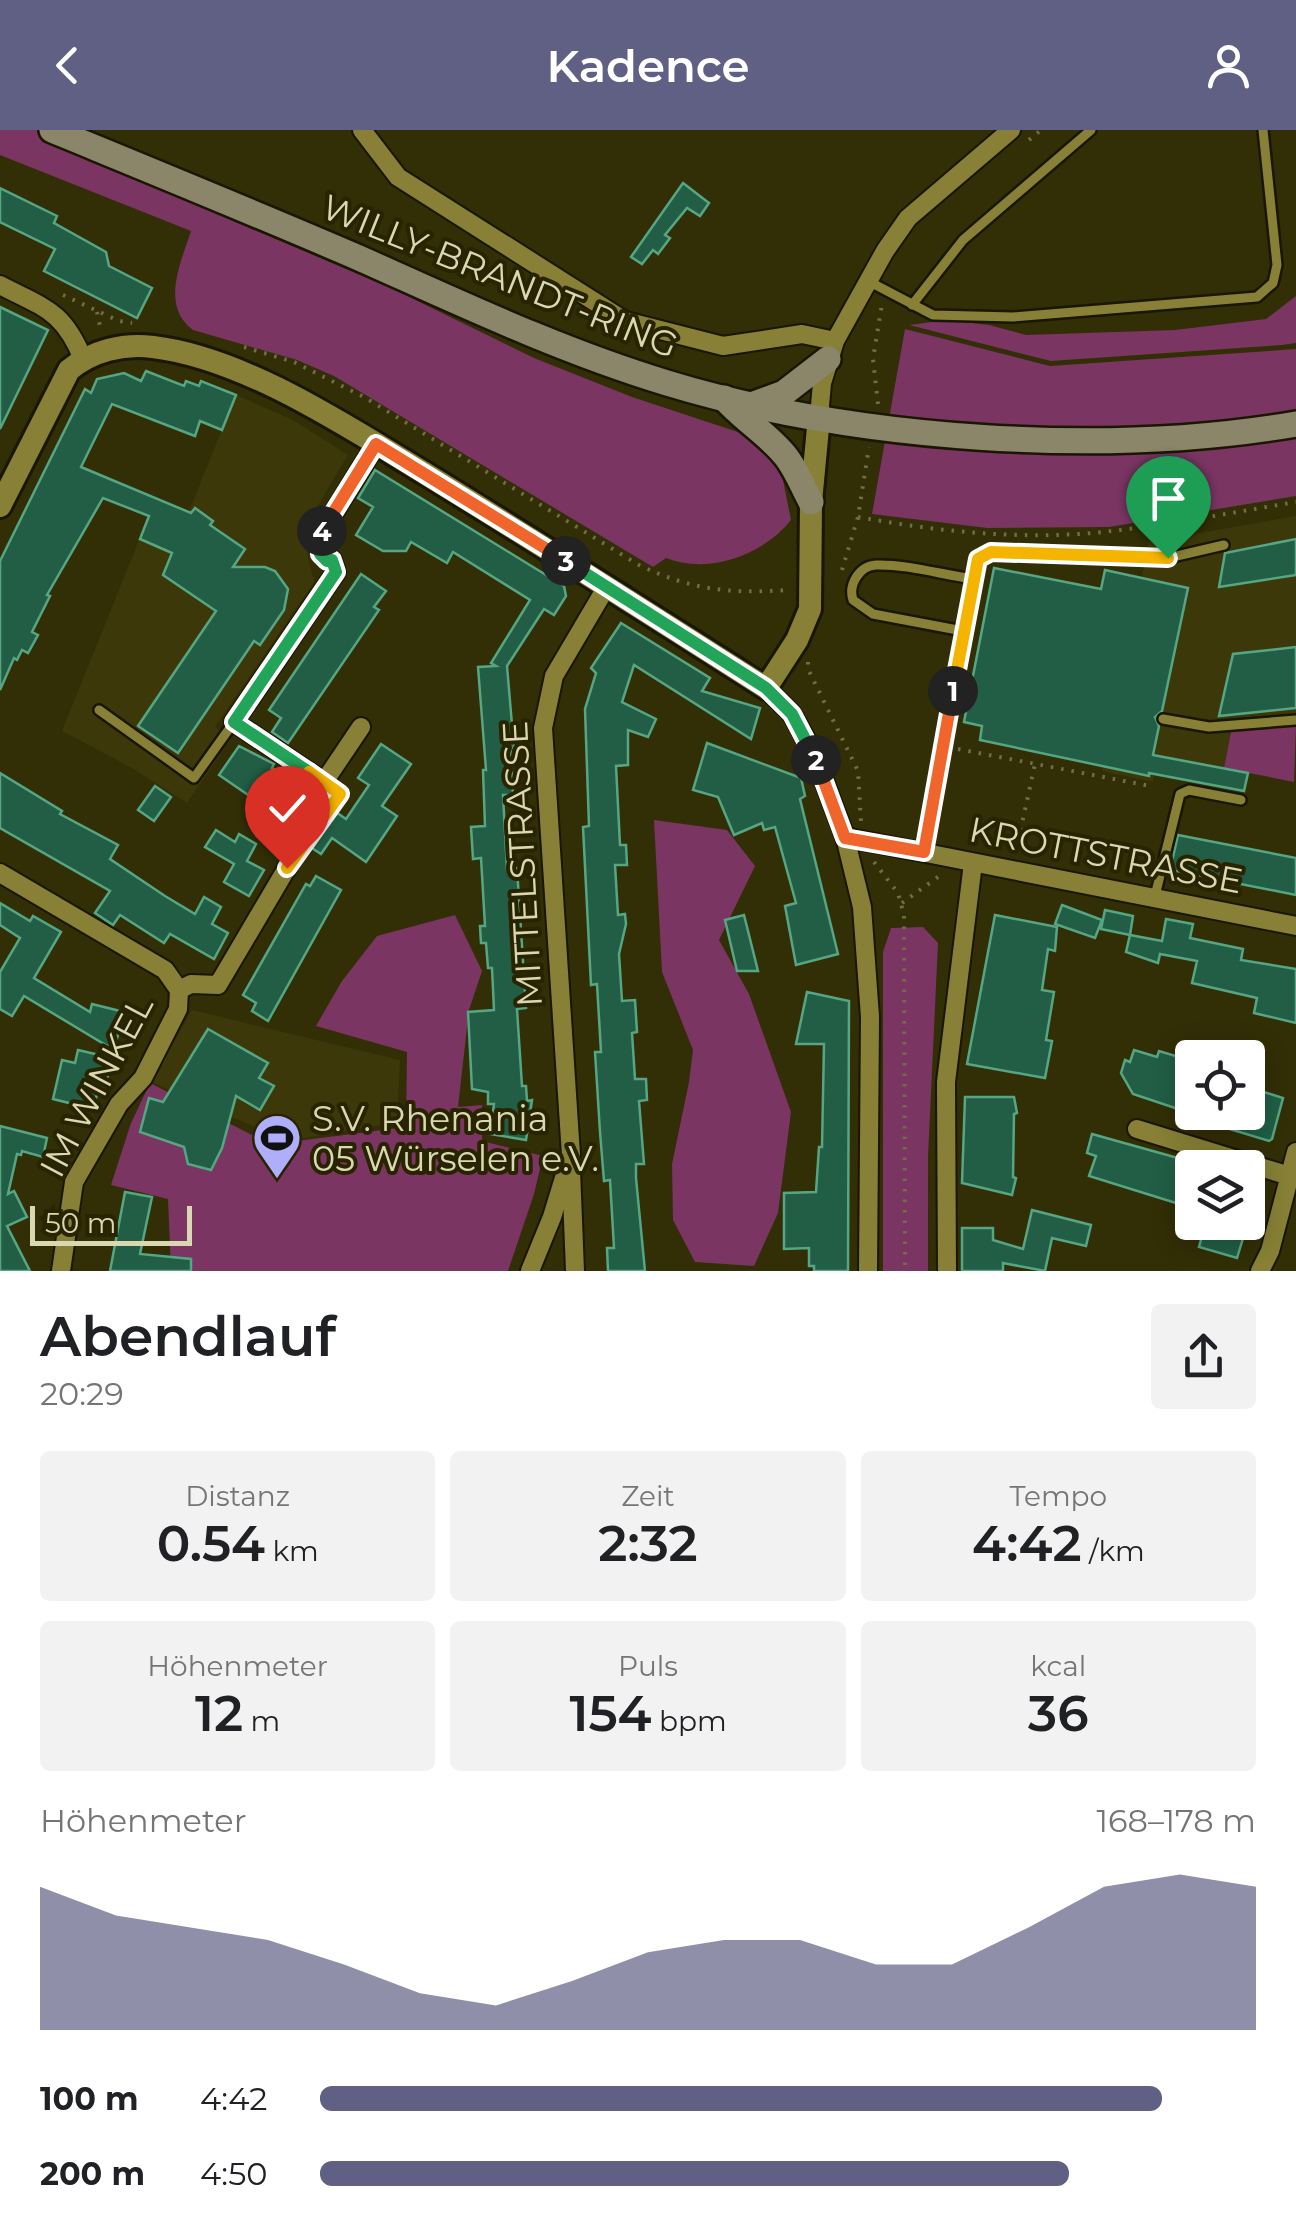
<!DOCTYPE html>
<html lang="de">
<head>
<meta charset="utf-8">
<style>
  body { margin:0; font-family:Montserrat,sans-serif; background:#f2f2f2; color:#202124; height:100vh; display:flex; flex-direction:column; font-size:38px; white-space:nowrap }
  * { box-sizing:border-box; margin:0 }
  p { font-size:32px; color:#757577 }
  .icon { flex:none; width:55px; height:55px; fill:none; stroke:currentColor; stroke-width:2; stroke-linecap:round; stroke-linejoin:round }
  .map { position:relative; height:1141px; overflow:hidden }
  .side { display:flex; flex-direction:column; background:#fff; flex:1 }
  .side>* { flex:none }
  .fabs { position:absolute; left:1175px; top:910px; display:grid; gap:20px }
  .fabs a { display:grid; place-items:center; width:90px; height:90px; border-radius:10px; background:#fff; box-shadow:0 5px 25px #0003; font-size:50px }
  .scale { position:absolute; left:30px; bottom:25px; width:162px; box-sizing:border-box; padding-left:10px; border:5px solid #dad7b3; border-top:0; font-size:28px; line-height:35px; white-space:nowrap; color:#dad7b3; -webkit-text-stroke:8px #292400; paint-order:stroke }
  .pin { position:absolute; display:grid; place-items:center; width:85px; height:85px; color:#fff; margin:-102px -42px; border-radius:50% 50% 50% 0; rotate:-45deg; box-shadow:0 0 10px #0007 }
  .pin .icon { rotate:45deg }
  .km { position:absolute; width:50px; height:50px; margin:-25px; border-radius:50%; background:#222; color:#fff; font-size:28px; line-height:50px; text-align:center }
  .round { display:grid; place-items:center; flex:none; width:105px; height:105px; border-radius:10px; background:#f2f2f2 }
  .headline { display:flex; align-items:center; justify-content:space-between; height:170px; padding:0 40px }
  h1 { font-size:55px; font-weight:600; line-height:75px }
  .metrics { display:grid; grid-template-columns:repeat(3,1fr); gap:15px; height:170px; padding:10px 40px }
  .metrics div { display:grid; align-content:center; border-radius:10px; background:#f2f2f2; text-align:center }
  .metrics b { font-size:50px; font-weight:600 }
  .metrics small { font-size:28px; font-weight:400 }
  .metrics p { font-size:28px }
  .chart { height:280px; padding:20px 40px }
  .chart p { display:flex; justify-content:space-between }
  .chart svg { width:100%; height:180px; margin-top:10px; fill:#606085; opacity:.7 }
  ul { padding:0 40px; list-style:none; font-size:32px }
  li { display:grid; grid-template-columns:160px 120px 1fr; align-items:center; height:75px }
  li i { height:25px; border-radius:12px; background:#606085 }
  header { display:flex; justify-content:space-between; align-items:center; height:130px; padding:0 40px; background:#606085; color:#fff; font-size:45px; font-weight:600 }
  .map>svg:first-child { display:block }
  .built { fill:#3d380a }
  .green { fill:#7a3562 }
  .building { fill:#215e45; stroke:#56a683; stroke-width:2.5 }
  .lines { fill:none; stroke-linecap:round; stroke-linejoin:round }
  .service-casing { stroke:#191602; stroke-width:14 }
  .minor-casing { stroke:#191602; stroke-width:22 }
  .tertiary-casing { stroke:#191602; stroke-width:28 }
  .secondary-casing { stroke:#191602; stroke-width:30 }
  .path { stroke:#716d46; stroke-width:4; stroke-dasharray:2.5 8; stroke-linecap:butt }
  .service { stroke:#878036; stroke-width:9 }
  .minor { stroke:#878036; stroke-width:18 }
  .tertiary { stroke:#878036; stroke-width:22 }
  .secondary { stroke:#8b856a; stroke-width:25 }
  .split-1-casing { stroke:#fff; stroke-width:20 }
  .split-2-casing { stroke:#fff; stroke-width:20 }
  .split-3-casing { stroke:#fff; stroke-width:20 }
  .split-4-casing { stroke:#fff; stroke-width:20 }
  .split-5-casing { stroke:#fff; stroke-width:20 }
  .split-6-casing { stroke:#fff; stroke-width:20 }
  .split-1 { stroke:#f5b400; stroke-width:12 }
  .split-2 { stroke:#f0652b; stroke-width:12 }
  .split-3 { stroke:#22a559; stroke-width:12 }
  .split-4 { stroke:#f0652b; stroke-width:12 }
  .split-5 { stroke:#22a559; stroke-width:12 }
  .split-6 { stroke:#f5b400; stroke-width:12 }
  .labels { text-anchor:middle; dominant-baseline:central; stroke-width:8; stroke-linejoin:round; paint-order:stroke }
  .street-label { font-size:35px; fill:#dad7b3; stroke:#292400 }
  .poi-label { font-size:35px; fill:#dad7b3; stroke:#292400; text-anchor:start }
</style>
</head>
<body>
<header><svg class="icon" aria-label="back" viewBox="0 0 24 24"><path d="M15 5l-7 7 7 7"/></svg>Kadence<svg class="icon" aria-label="person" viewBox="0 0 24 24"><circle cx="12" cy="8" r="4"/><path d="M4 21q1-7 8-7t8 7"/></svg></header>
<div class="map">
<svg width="1296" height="1141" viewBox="0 0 1296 1141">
  <rect width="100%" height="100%" fill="#322e06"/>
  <g class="built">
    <polygon points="236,265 293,290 348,325 302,402 314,452 215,597 231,609 187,673 132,638 62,601 156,368 189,381"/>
    <polygon points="1296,386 1296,596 1231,602 1224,638 1158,625 1153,652 1102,641 1149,412"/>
    <polygon points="192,880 400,930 397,992 287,1011 151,952"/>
  </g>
  <g class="green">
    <path d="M0 0H55L48 12 393 159 534 228 632 267 750 306 781 340 791 390C763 425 710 445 666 428L653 437 334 246 297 230 193 200C160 176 181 132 191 101L0 25Z"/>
    <polygon points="1296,166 1296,213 1282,215 1051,231 909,195 947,190 989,195 1026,205 1175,200 1266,189"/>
    <polygon points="905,199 1050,236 1296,219 1296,366 1109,397 987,398 872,384"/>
    <polygon points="1296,596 1294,652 1224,638 1231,602"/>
    <polygon points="654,690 727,700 755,736 719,810 749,864 791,982 778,1083 754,1136 695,1132 673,1090 672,1034 689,952 693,920 662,842"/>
    <polygon points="455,785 482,841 469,880 458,977 482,975 482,1011 543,1026 534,1064 508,1141 171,1141 168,1069 111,1055 131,993 150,953 254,1006 297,1011 406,997 407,922 316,896 342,851 377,806"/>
    <polygon points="923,797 938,813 928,1027 928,1141 883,1141 883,822 891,798"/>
  </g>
  <g class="building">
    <polygon points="683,53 709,73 700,86 687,78 665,105 670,108 658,124 653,120 642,134 631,127"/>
    <polygon points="0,58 57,86 54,93 106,122 109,136 152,158 137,188 44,141 55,119 0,92"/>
    <polygon points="0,177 48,200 0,299"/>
    <polygon points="146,241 184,256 186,251 199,256 201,251 236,265 222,300 200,291 195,306 112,274 81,337 191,383 195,378 213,391 210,395 245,419 233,437 265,437 275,441 288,459 284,480 260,515 254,511 178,623 138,596 216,481 163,445 172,423 140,409 149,386 103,368 47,465 50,466 32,502 38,505 28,523 22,520 17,530 14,528 0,560 0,431 85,259 91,263 97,249 124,243 141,251"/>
    <polygon points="375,340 564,456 566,466 554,485 544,479 507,536 514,618 511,618 513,665 503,665 507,739 517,738 526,878 517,879 522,956 526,956 527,971 532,970 526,1010 490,1004 494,974 488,974 488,962 472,959 468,882 494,880 492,838 488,838 486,813 481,813 480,796 485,796 481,728 473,729 471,697 485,696 483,640 486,640 478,537 496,536 491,533 530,470 453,422 447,433 411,412 406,421 383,421 356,405 373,377 358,368"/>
    <polygon points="1296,409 1296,445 1219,457 1225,423"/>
    <polygon points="994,438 1101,459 1105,440 1188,458 1162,581 1155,587 1159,596 1153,625 1248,643 1244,661 1149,643 1149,646 980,610 982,596 964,592"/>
    <polygon points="361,444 386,461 374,477 379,480 288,613 272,602 281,588 269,580"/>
    <polygon points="621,493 710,548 702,561 760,578 751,609 634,535 622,572 656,589 648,607 628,600 628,635 616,636 620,715 626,715 627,735 615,735 618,785 625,784 626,794 619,824 622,871 635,870 637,902 632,903 635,949 646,949 647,970 639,971 644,1034 636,1034 636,1048 645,1141 608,1141 607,1118 614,1118 610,1050 604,1051 600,1002 595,922 601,922 597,854 591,855 583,697 589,696 585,579 596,543 591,538"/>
    <polygon points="1296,517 1296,578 1219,586 1233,524"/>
    <polygon points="707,613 801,648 805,666 800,669 838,824 796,835 785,776 796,773 775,697 764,700 762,693 734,705 718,667 693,660"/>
    <polygon points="381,614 411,634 382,676 397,686 366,732 332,708 321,724 295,707 300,700 267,678 263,685 247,674 251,667 219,645 239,616 274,634 272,638 346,689 369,655 358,648"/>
    <polygon points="0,643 62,681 60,684 118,715 110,729 165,766 195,784 204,767 221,777 212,794 228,803 214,829 170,804 164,813 120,785 113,795 95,783 110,761 0,698"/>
    <polygon points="155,656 171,667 154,691 138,680"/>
    <polygon points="216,700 235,712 239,704 256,714 247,731 264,740 249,766 224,752 234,734 205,717"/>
    <polygon points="1178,705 1296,728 1296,765 1170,740"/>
    <polygon points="316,746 341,760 268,891 252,881 256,873 243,865 306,754 310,756"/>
    <polygon points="0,773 30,791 33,786 61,802 34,848 90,882 92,874 124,882 114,920 24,866 12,886 0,879 0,842 20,808 0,795"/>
    <polygon points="1062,775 1102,790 1095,808 1055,794"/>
    <polygon points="1105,780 1133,786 1130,805 1101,799"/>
    <polygon points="744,785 758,841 737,841 725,790"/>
    <polygon points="995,785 1057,797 1055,821 1048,819 1042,860 1054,862 1046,910 1052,911 1045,948 967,934"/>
    <polygon points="1166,789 1193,794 1190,808 1243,819 1241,830 1296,839 1296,893 1254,883 1257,868 1192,853 1197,831 1160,824 1158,833 1126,822 1130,805 1162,811"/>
    <polygon points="807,862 849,871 848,1141 814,1141 814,1136 809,1136 809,1118 784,1119 784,1063 816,1062 819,1017 822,1017 824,914 796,914"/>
    <polygon points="208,899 268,933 259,948 274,956 260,980 236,966 222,1018 211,1040 188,1034 184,1017 140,1002 149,968 163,972"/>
    <polygon points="78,920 112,928 105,958 99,957 93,979 53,969 62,930 75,933"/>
    <polygon points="1134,920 1157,927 1159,921 1192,931 1192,982 1248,982 1248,957 1283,968 1272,1009 1269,1011 1190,987 1190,983 1133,964 1121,943 1125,930 1130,932"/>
    <polygon points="965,967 1014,967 1017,983 1014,984 1013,1047 1016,1048 1012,1065 962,1053"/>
    <polygon points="0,996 47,1008 43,1027 22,1021 21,1025 17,1024 8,1064 14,1061 27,1087 7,1096 30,1141 0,1141"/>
    <polygon points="1092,1004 1192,1032 1192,1078 1089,1046 1096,1026 1087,1023"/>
    <polygon points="125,1062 152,1067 140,1124 191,1129 191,1141 110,1141"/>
    <polygon points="1032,1080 1091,1095 1086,1116 1052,1108 1045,1141 1003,1133 1003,1141 962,1141 962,1098 993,1098 993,1110 1023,1119"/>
    <polygon points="1206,1092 1248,1092 1237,1128 1199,1117"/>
  </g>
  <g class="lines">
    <g class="service-casing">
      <g id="service">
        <polyline points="868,151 933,185 1013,187 1257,167 1273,153 1277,135 1263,0"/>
        <polyline points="912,175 963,110 1091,0"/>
        <polyline points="974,449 979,429 991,422 1168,428 1224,415"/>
        <polyline points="99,580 194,648 234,592"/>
        <polyline points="1163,589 1209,597 1296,590"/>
        <path d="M924 721 974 449C943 445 907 434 876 435 859 436 848 455 853 470L873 484 963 501"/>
        <polyline points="1155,766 1180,664 1189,660 1241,670"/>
      </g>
    </g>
    <g class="minor-casing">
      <g id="minor">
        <polyline points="362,0 398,47 625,191 723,216 802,204 835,211"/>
        <path d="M0 155C44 178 63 180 83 229"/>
        <polyline points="819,287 822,253 835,211 885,121 908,88 1011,0"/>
        <polyline points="323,415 319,407 376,314"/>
        <polyline points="332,430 336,442 234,592 324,652 361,597"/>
        <polyline points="766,558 792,584 814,624 845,707 862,777 870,887 868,1141"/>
        <polyline points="845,707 1296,796"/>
        <polyline points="0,743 165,840 179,860 178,879 143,948 119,974 74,1052 61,1141"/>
        <polyline points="179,860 191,854 218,855 287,738"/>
        <polyline points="1137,999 1296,1048"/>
        <polyline points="571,1040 575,1141"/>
        <polyline points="530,1141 552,1087 571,1025 543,598 554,546 607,456"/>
        <polyline points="947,1141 946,952 973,733"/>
        <polyline points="1260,1141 1270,1121 1296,1022"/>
      </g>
    </g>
    <g class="tertiary-casing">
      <path id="tertiary" d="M0 376 69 240C92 221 123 213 153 217 245 228 348 297 426 344 540 414 653 486 766 558L797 510 810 479 811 372 819 287"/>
    </g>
    <g class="secondary-casing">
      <g id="secondary">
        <path d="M52 0C154 42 257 84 359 128 460 173 561 221 667 253 855 310 1103 327 1296 294"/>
        <path d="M724 268C741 288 765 302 783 323 795 336 802 356 811 372"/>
        <polyline points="754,274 784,263 828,229"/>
      </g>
    </g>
    <g class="path">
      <polyline points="1029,10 1041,0"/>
      <polyline points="63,165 119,191 132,193"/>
      <polyline points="97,182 101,201"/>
      <path d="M244 217 294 232 364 267 639 435C691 460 730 464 787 460"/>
      <polyline points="878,274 873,229 882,174"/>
      <path d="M858 387C941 402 1027 411 1112 401 1174 394 1235 382 1296 372"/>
      <polyline points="842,440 858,387 869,317"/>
      <polyline points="808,532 808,539 858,641 861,691"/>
      <polyline points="958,619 1150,656"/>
      <polyline points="1016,721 1035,634"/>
      <polyline points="298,722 337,669"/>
      <polyline points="874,732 898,763 904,785 905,1141"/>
      <polyline points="902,773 942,744"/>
    </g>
    <use href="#service" class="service"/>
    <use href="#minor" class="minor"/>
    <use href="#tertiary" class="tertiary"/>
    <use href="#secondary" class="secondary"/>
  </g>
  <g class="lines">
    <g class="split-1-casing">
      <polyline id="split-1" points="953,561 978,429 991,422 1168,428"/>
    </g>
    <g class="split-2-casing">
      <polyline id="split-2" points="816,630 845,708 924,722 953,561"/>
    </g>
    <g class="split-3-casing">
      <polyline id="split-3" points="566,431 766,558 792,584 816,630"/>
    </g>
    <g class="split-4-casing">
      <polyline id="split-4" points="322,401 376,314 566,431"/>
    </g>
    <g class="split-5-casing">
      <polyline id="split-5" points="309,642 234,592 336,442 332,430 327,431 320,424 323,415 318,407 322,401"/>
    </g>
    <g class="split-6-casing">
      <polyline id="split-6" points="287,738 340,664 309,642"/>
    </g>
    <use href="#split-1" class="split-1"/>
    <use href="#split-2" class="split-2"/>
    <use href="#split-3" class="split-3"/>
    <use href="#split-4" class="split-4"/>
    <use href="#split-5" class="split-5"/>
    <use href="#split-6" class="split-6"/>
  </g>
  <defs>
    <g id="stadium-pin" transform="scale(2.5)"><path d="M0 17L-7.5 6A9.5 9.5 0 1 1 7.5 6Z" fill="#aeaefb" stroke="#292400"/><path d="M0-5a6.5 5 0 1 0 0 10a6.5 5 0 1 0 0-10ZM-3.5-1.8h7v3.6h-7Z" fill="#111"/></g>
  </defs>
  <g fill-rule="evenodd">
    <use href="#stadium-pin" x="277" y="1008"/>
  </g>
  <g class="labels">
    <g class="street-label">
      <text transform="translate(500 146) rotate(22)">WILLY-BRANDT-RING</text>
      <text transform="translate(1106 725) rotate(11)">KROTTSTRASSE</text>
      <text transform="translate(522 734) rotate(-93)">MITTELSTRASSE</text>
      <text transform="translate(96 956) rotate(-62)">IM WINKEL</text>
    </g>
    <g class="poi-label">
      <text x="312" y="988">S.V. Rhenania<tspan x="312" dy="40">05 Würselen e.V.</tspan></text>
    </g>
  </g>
</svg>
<div class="fabs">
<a><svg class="icon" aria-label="locate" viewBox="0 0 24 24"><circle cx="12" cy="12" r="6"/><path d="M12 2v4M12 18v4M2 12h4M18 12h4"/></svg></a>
<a><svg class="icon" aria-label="layers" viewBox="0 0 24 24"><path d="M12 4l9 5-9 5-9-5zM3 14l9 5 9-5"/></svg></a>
</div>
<div class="scale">50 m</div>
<div class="pin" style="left:1168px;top:428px;background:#1e9e55"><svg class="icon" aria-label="arrive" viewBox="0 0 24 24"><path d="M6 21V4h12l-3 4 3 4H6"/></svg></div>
<div class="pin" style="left:287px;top:738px;background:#d93025"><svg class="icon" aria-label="check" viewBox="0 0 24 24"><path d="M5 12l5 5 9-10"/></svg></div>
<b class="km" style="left:953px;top:561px">1</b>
<b class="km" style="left:816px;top:630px">2</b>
<b class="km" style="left:566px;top:431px">3</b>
<b class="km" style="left:322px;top:401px">4</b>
</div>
<section class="side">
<div class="headline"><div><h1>Abendlauf</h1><p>20:29</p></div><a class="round"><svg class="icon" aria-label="share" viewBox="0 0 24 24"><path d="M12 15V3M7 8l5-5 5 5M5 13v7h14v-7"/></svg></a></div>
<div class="metrics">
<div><p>Distanz</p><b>0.54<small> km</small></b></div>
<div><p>Zeit</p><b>2:32</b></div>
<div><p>Tempo</p><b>4:42<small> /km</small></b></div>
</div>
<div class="metrics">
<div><p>Höhenmeter</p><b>12<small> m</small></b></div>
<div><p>Puls</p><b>154<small> bpm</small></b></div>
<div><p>kcal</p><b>36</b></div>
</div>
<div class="chart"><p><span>Höhenmeter</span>168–178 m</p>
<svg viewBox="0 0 160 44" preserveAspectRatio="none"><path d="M0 44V9L10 16L20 19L30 22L40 28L50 35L60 38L70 32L80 25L90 22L100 22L110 28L120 28L130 19L140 9L150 6L160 9V44z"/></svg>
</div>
<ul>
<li><b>100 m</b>4:42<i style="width:90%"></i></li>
<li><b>200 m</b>4:50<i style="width:80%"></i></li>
</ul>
</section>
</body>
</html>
